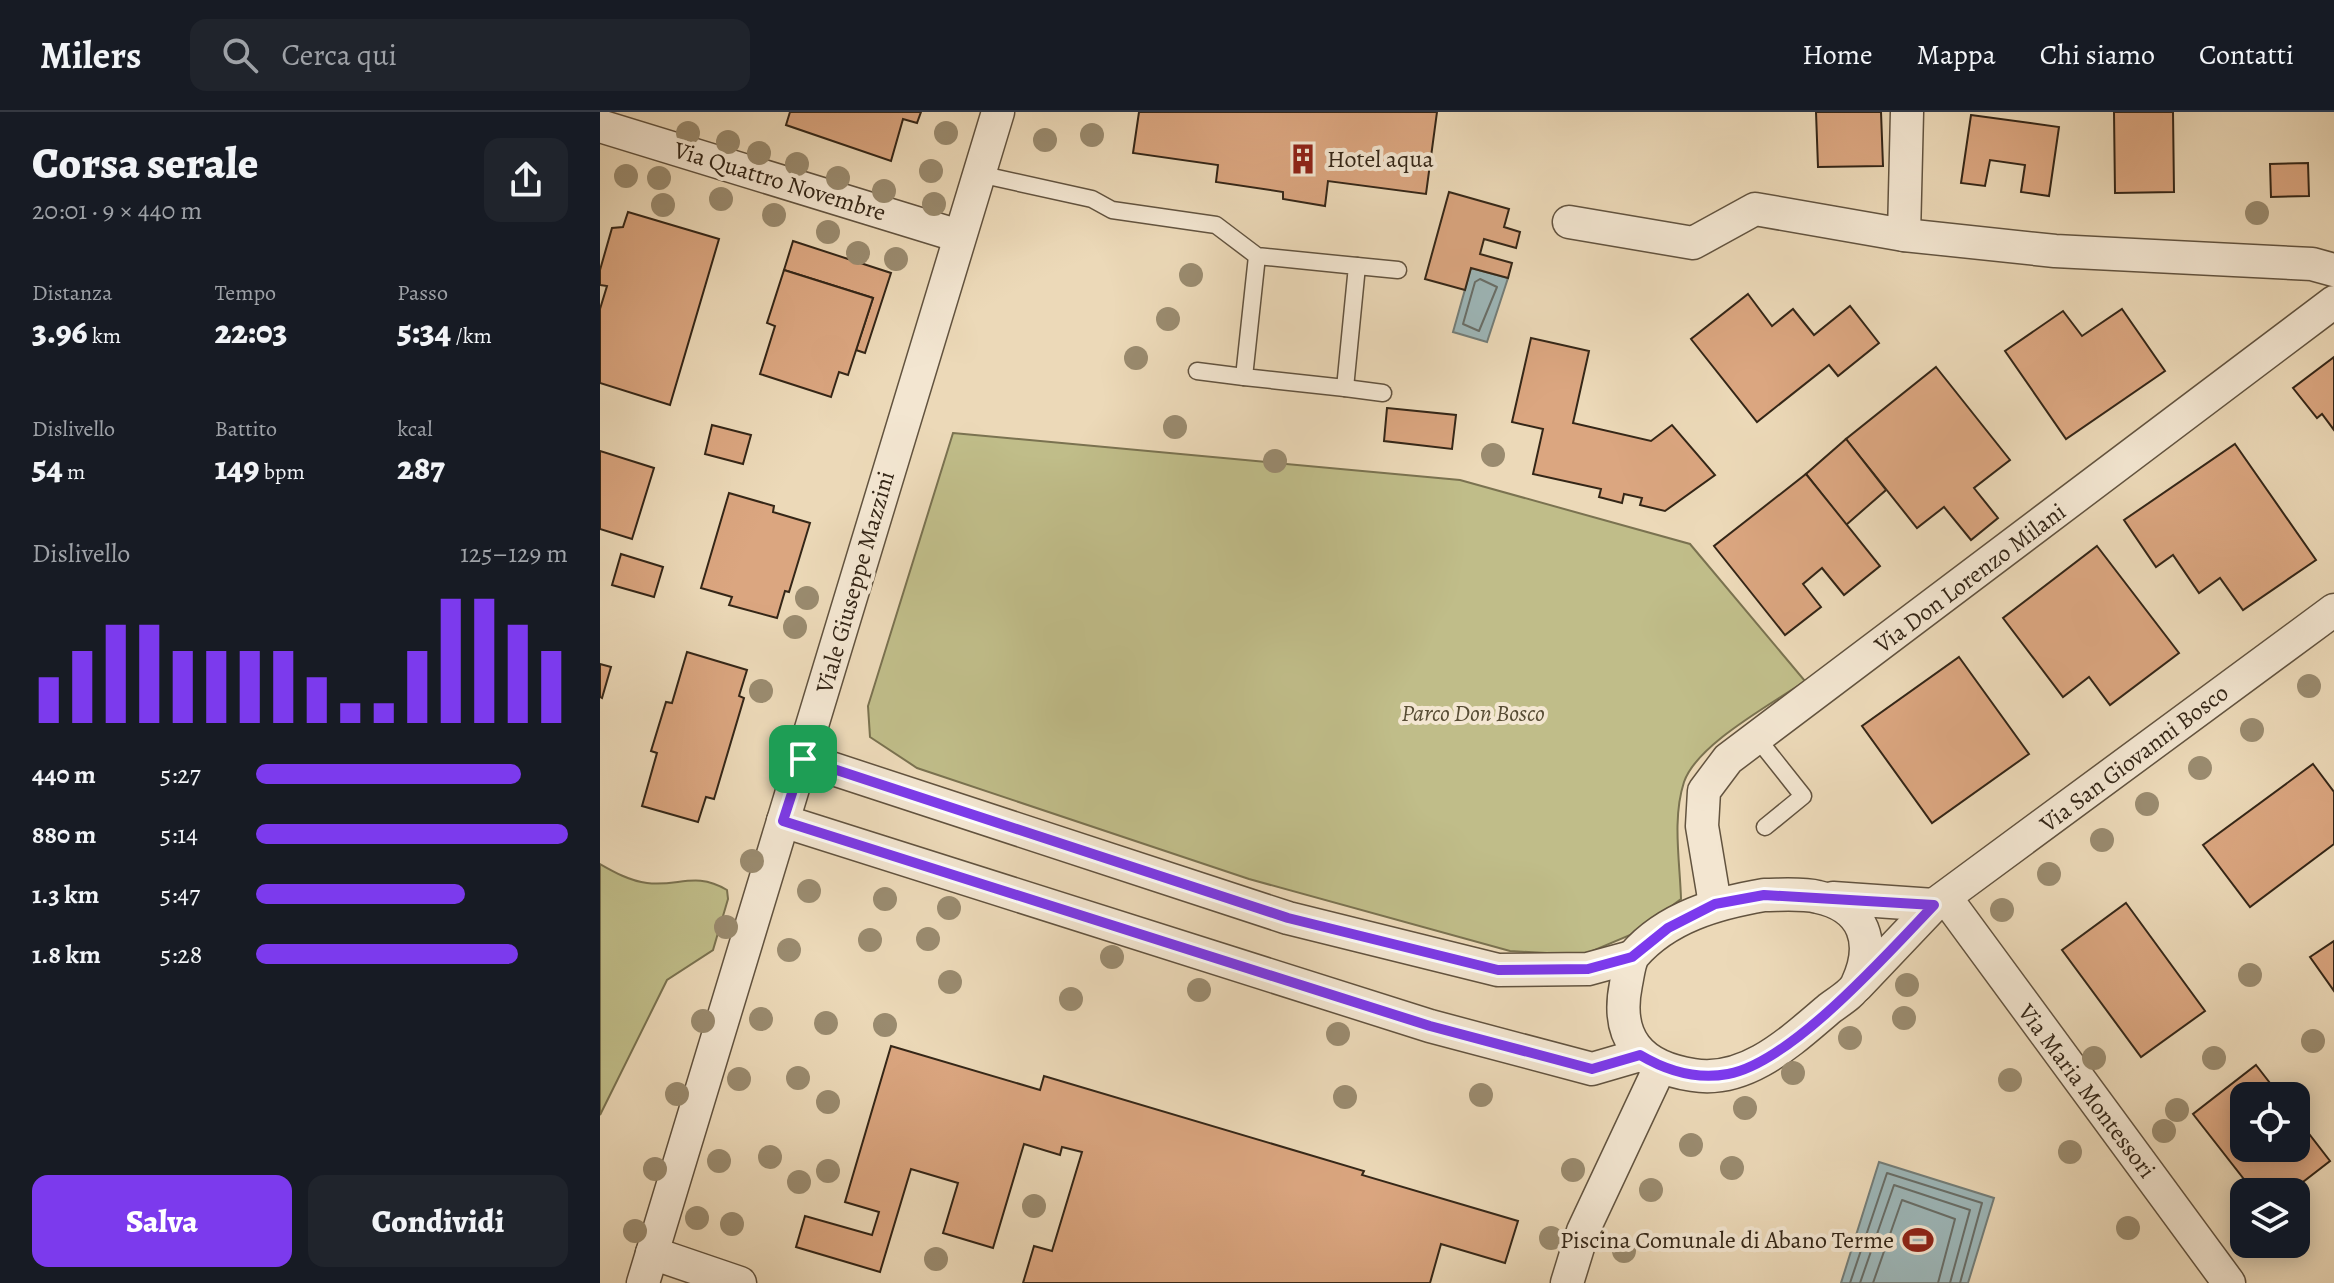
<!DOCTYPE html>
<html lang="it">
<head>
<meta charset="utf-8">
<style>
  body { margin:0; font-family:Alegreya,serif; background:#20242c; color:#f1f3f6; height:100vh; display:flex; flex-direction:column; font-size:30px; white-space:nowrap }
  * { box-sizing:border-box; margin:0 }
  p { font-size:26px; color:#9ea1a6 }
  .icon { flex:none; width:44px; height:44px; fill:none; stroke:currentColor; stroke-width:2; stroke-linecap:round; stroke-linejoin:round }
  .map { position:relative; flex:1; overflow:hidden }
  .drawer { display:flex; flex-direction:column; background:#171b24; width:600px }
  .drawer>* { flex:none }
  .tools { position:absolute; left:1630px; top:970px; display:grid; gap:16px }
  .tools a { display:grid; place-items:center; width:80px; height:80px; border-radius:16px; background:#171b24; box-shadow:0 4px 20px #0003; font-size:40px }
  .pin { position:absolute; display:grid; place-items:center; width:68px; height:68px; color:#fff; margin:-34px; border-radius:16px; box-shadow:0 4px 12px #0006 }
  .round { display:grid; place-items:center; flex:none; width:84px; height:84px; border-radius:16px; background:#20242c }
  .headline { display:flex; align-items:center; justify-content:space-between; height:136px; padding:0 32px }
  h1 { font-size:44px; font-weight:800; line-height:60px }
  .stats { display:grid; grid-template-columns:repeat(3,1fr); gap:12px; height:136px; padding:8px 32px }
  .stats div { display:grid; align-content:center }
  .stats b { font-size:34px; font-weight:800 }
  .stats small { font-size:22px; font-weight:400 }
  .stats p { font-size:22px }
  .chart { height:224px; padding:16px 32px }
  .chart p { display:flex; justify-content:space-between }
  .chart svg { width:100%; height:144px; margin-top:8px; stroke:#7c3aed; stroke-width:6 }
  .button { display:flex; gap:16px; margin-top:auto; padding:16px 32px }
  .button a { flex:1; height:92px; border-radius:16px; background:#7c3aed; color:#fff; font-size:32px; font-weight:800; line-height:92px; text-align:center }
  .button a+a { background:#20242c; color:#f1f3f6 }
  ul { padding:0 32px; list-style:none; font-size:26px }
  li { display:grid; grid-template-columns:128px 96px 1fr; align-items:center; height:60px }
  li i { height:20px; border-radius:10px; background:#7c3aed }
  header { display:flex; align-items:center; gap:48px; box-sizing:border-box; height:112px; padding:0 40px; background:#171b24; border-bottom:2px solid #363941 }
  header strong { font-size:38px }
  nav { display:flex; gap:44px; margin-inline-start:auto; font-size:28px }
  .search { width:560px; height:72px; background:#20242c; display:flex; align-items:center; gap:20px; box-sizing:border-box; padding:0 28px; border-radius:16px; color:#9ea1a6; font-size:30px }
  main { display:flex; flex:1; min-height:0 }
  .map>svg:first-child { display:block }
  .green { fill:#c0bd89; stroke:#7a7250; stroke-width:2 }
  .water { fill:#9db7b9; stroke:#737d78; stroke-width:2 }
  .lines { fill:none; stroke-linecap:round; stroke-linejoin:round }
  .shore { stroke:#686e68; stroke-width:2 }
  .building { fill:#dba680; stroke:#342617; stroke-width:2 }
  .lane-casing { stroke:#62533f; stroke-width:19 }
  .street-casing { stroke:#62533f; stroke-width:35 }
  .lane { stroke:#f3e6d1; stroke-width:16 }
  .street { stroke:#f3e6d1; stroke-width:32 }
  .tree { fill:#9a8b6f }
  .route-casing { stroke:#fff; stroke-width:16 }
  .route { stroke:#7c3aed; stroke-width:10 }
  .labels { text-anchor:middle; dominant-baseline:central; stroke-width:8; stroke-linejoin:round; paint-order:stroke }
  .poi-label { font-size:24px; fill:#342617; stroke:#f3e6d1; text-anchor:start }
  .street-label { font-size:24px; fill:#342617; stroke:#f3e6d1 }
  .park-label { font-size:24px; font-style:italic; fill:#574c34; stroke:#f3e6d1 }
</style>
</head>
<body>
<header>
<strong>Milers</strong>
<div class="search"><svg class="icon" aria-label="search" viewBox="0 0 24 24"><circle cx="10" cy="10" r="6"/><path d="M15 15l6 6"/></svg>Cerca qui</div>
<nav><a>Home</a><a>Mappa</a><a>Chi siamo</a><a>Contatti</a></nav>
</header>
<main>
<section class="drawer">
<div class="headline"><div><h1>Corsa serale</h1><p>20:01 · 9 × 440 m</p></div><a class="round"><svg class="icon" aria-label="share" viewBox="0 0 24 24"><path d="M12 15V3M7 8l5-5 5 5M5 13v7h14v-7"/></svg></a></div>
<div class="stats">
<div><p>Distanza</p><b>3.96<small> km</small></b></div>
<div><p>Tempo</p><b>22:03</b></div>
<div><p>Passo</p><b>5:34<small> /km</small></b></div>
</div>
<div class="stats">
<div><p>Dislivello</p><b>54<small> m</small></b></div>
<div><p>Battito</p><b>149<small> bpm</small></b></div>
<div><p>kcal</p><b>287</b></div>
</div>
<div class="chart"><p><span>Dislivello</span>125–129 m</p>
<svg viewBox="0 0 160 44" preserveAspectRatio="none"><path d="M5 44V30M15 44V22M25 44V14M35 44V14M45 44V22M55 44V22M65 44V22M75 44V22M85 44V30M95 44V38M105 44V38M115 44V22M125 44V6M135 44V6M145 44V14M155 44V22"/></svg>
</div>
<ul>
<li><b>440 m</b>5:27<i style="width:85%"></i></li>
<li><b>880 m</b>5:14<i style="width:100%"></i></li>
<li><b>1.3 km</b>5:47<i style="width:67%"></i></li>
<li><b>1.8 km</b>5:28<i style="width:84%"></i></li>
</ul>
<div class="button"><a>Salva</a><a>Condividi</a></div>
</section>
<div class="map">
<svg width="1734" height="1171" viewBox="0 0 1734 1171">
  <rect width="100%" height="100%" fill="#ecd9b8"/>
  <filter id="stains"><feTurbulence type="fractalNoise" baseFrequency=".0025" numOctaves="4"/><feColorMatrix values="0 0 0 0 .2 0 0 0 0 .09 0 0 0 0 .02 0 0 0 .5 -.17"/></filter>
  <radialGradient id="worn" r=".72"><stop offset=".6" stop-color="#630" stop-opacity="0"/><stop offset="1" stop-color="#630" stop-opacity=".3"/></radialGradient>
  <g class="green">
    <path d="M353 321 860 368 1090 432 1205 569C1172 592 1097 632 1084 670 1072 707 1080 750 1081 787L1035 821 983 843 910 839 649 767 317 656 270 625 268 594Z"/>
    <path d="M0 752C14 760 30 769 47 771 79 775 95 759 127 778L128 787 113 838 67 868 0 1003Z"/>
  </g>
  <g class="water">
    <polygon points="871,156 908,166 887,230 853,220"/>
    <polygon points="1279,1050 1394,1086 1368,1171 1241,1171"/>
  </g>
  <g class="lines">
    <g class="shore">
      <polygon points="880,167 897,175 879,219 863,212 875,170"/>
      <polyline points="1250,1171 1287,1061 1382,1091 1360,1171"/>
      <polyline points="1260,1171 1294,1073 1370,1098 1350,1171"/>
      <polyline points="1273,1171 1302,1088 1355,1107 1338,1171"/>
    </g>
  </g>
  <g class="building">
    <polygon points="190,0 321,0 317,11 303,7 291,49 186,13"/>
    <polygon points="539,0 837,0 826,82 728,69 725,94 683,87 683,80 616,70 618,53 533,41"/>
    <polygon points="1216,0 1281,0 1283,54 1218,55"/>
    <polygon points="1514,0 1573,0 1574,80 1515,81"/>
    <polygon points="1371,3 1459,15 1449,84 1421,80 1425,53 1390,48 1385,74 1361,71"/>
    <polygon points="1708,51 1709,84 1671,85 1670,52"/>
    <polygon points="849,80 909,97 904,115 920,120 916,136 884,127 880,142 912,151 908,166 871,156 865,178 825,167"/>
    <polygon points="28,100 119,127 70,293 0,271 0,197 7,174 0,173 0,158 12,116 23,115"/>
    <polygon points="193,129 291,161 265,241 256,238 273,186 184,158"/>
    <polygon points="184,158 273,186 248,263 239,260 231,285 160,262 175,214 167,211"/>
    <polygon points="1148,182 1172,214 1193,197 1214,223 1250,194 1279,231 1238,264 1229,253 1157,310 1091,227"/>
    <polygon points="1522,197 1565,259 1466,327 1405,239 1463,199 1482,224"/>
    <polygon points="931,226 989,239 973,311 1051,329 1072,313 1115,363 1065,399 1040,393 1042,386 1024,382 1022,391 999,385 1001,377 933,362 943,317 912,310"/>
    <polygon points="1734,245 1734,318 1722,302 1717,306 1693,276"/>
    <polygon points="1336,255 1410,348 1374,376 1398,406 1371,428 1344,395 1317,416 1246,327"/>
    <polygon points="787,296 856,303 852,337 784,329"/>
    <polygon points="112,313 151,323 143,352 105,342"/>
    <polygon points="1246,327 1286,378 1246,413 1206,362"/>
    <polygon points="1635,332 1716,448 1643,498 1620,466 1599,481 1573,443 1556,455 1524,408"/>
    <polygon points="0,339 54,356 32,427 0,417"/>
    <polygon points="1206,362 1280,454 1244,483 1222,456 1203,472 1221,495 1185,523 1114,434"/>
    <polygon points="129,381 174,394 173,400 210,411 189,480 185,479 177,506 129,493 132,485 101,476"/>
    <polygon points="1497,434 1579,541 1510,593 1489,565 1463,585 1403,506"/>
    <polygon points="21,442 63,455 54,485 12,473"/>
    <polygon points="87,540 147,558 139,584 144,586 114,687 106,685 98,710 42,694 57,641 51,639 66,590 72,591"/>
    <polygon points="1359,545 1429,642 1332,711 1262,614"/>
    <polygon points="0,552 11,555 2,586 0,585"/>
    <polygon points="1713,652 1734,680 1734,732 1650,795 1603,733"/>
    <polygon points="1526,791 1605,899 1541,945 1462,838"/>
    <polygon points="1734,829 1734,879 1710,845"/>
    <polygon points="291,934 440,978 444,964 764,1059 762,1063 918,1109 905,1151 841,1132 830,1171 423,1171 434,1134 452,1139 482,1040 462,1035 460,1043 424,1032 393,1136 343,1121 358,1071 311,1057 280,1160 196,1135 205,1104 272,1123 279,1100 245,1090"/>
    <polygon points="1656,953 1680,984 1644,984 1644,1036 1696,1036 1696,1005 1730,1049 1690,1080 1654,1080 1593,1002"/>
  </g>
  <g class="lines">
    <g class="lane-casing">
      <g id="lane">
        <polyline points="379,62 492,87 512,98 616,113 657,144 644,265 745,276 757,154 657,144"/>
        <polyline points="757,154 798,158"/>
        <polyline points="597,259 644,265"/>
        <polyline points="745,276 783,281"/>
        <polyline points="1157,626 1203,684 1165,715"/>
      </g>
    </g>
    <g class="street-casing">
      <g id="street">
        <polyline points="0,14 359,124"/>
        <polyline points="969,110 1093,131 1155,97 1304,123 1455,139 1712,152 1734,158"/>
        <polyline points="1304,123 1307,0"/>
        <polyline points="203,647 688,806 898,858 988,857 1032,845"/>
        <polyline points="183,709 830,914 992,957 1040,943"/>
        <path d="M1164 783C1181 783 1202 781 1218 785 1265 795 1276 831 1257 872 1253 881 1238 890 1230 896 1192 928 1147 972 1093 963 1040 955 1015 926 1026 872 1028 863 1029 850 1034 843 1067 805 1117 791 1164 783Z"/>
        <polyline points="1233,786 1334,793 1257,874"/>
        <polyline points="1346,786 1629,1171"/>
        <polyline points="1115,792 1102,714 1104,679 1128,647 1734,190"/>
        <polyline points="1334,793 1734,498"/>
        <polyline points="52,1141 140,1171"/>
        <polyline points="43,1171 398,0"/>
        <polyline points="967,1171 983,1119 1060,955"/>
      </g>
    </g>
    <use href="#lane" class="lane"/>
    <use href="#street" class="street"/>
  </g>
  <g class="tree">
    <circle cx="88" cy="21" r="12"/>
    <circle cx="346" cy="21" r="12"/>
    <circle cx="492" cy="23" r="12"/>
    <circle cx="445" cy="28" r="12"/>
    <circle cx="128" cy="30" r="12"/>
    <circle cx="159" cy="41" r="12"/>
    <circle cx="197" cy="52" r="12"/>
    <circle cx="331" cy="59" r="12"/>
    <circle cx="26" cy="64" r="12"/>
    <circle cx="59" cy="66" r="12"/>
    <circle cx="238" cy="66" r="12"/>
    <circle cx="284" cy="79" r="12"/>
    <circle cx="121" cy="87" r="12"/>
    <circle cx="334" cy="92" r="12"/>
    <circle cx="63" cy="93" r="12"/>
    <circle cx="1657" cy="101" r="12"/>
    <circle cx="174" cy="103" r="12"/>
    <circle cx="228" cy="120" r="12"/>
    <circle cx="258" cy="141" r="12"/>
    <circle cx="296" cy="147" r="12"/>
    <circle cx="591" cy="163" r="12"/>
    <circle cx="568" cy="207" r="12"/>
    <circle cx="536" cy="246" r="12"/>
    <circle cx="575" cy="315" r="12"/>
    <circle cx="893" cy="343" r="12"/>
    <circle cx="675" cy="349" r="12"/>
    <circle cx="207" cy="486" r="12"/>
    <circle cx="195" cy="515" r="12"/>
    <circle cx="1709" cy="574" r="12"/>
    <circle cx="161" cy="579" r="12"/>
    <circle cx="1652" cy="618" r="12"/>
    <circle cx="1600" cy="656" r="12"/>
    <circle cx="1547" cy="692" r="12"/>
    <circle cx="1502" cy="728" r="12"/>
    <circle cx="152" cy="749" r="12"/>
    <circle cx="1449" cy="762" r="12"/>
    <circle cx="209" cy="779" r="12"/>
    <circle cx="285" cy="787" r="12"/>
    <circle cx="349" cy="796" r="12"/>
    <circle cx="1402" cy="798" r="12"/>
    <circle cx="126" cy="815" r="12"/>
    <circle cx="328" cy="827" r="12"/>
    <circle cx="270" cy="828" r="12"/>
    <circle cx="189" cy="838" r="12"/>
    <circle cx="512" cy="845" r="12"/>
    <circle cx="1650" cy="863" r="12"/>
    <circle cx="350" cy="870" r="12"/>
    <circle cx="1307" cy="873" r="12"/>
    <circle cx="599" cy="878" r="12"/>
    <circle cx="471" cy="887" r="12"/>
    <circle cx="1304" cy="906" r="12"/>
    <circle cx="161" cy="907" r="12"/>
    <circle cx="103" cy="909" r="12"/>
    <circle cx="226" cy="911" r="12"/>
    <circle cx="285" cy="913" r="12"/>
    <circle cx="738" cy="922" r="12"/>
    <circle cx="1250" cy="926" r="12"/>
    <circle cx="1713" cy="929" r="12"/>
    <circle cx="1494" cy="946" r="12"/>
    <circle cx="1614" cy="946" r="12"/>
    <circle cx="1193" cy="961" r="12"/>
    <circle cx="198" cy="966" r="12"/>
    <circle cx="139" cy="967" r="12"/>
    <circle cx="1410" cy="968" r="12"/>
    <circle cx="77" cy="982" r="12"/>
    <circle cx="881" cy="983" r="12"/>
    <circle cx="745" cy="985" r="12"/>
    <circle cx="228" cy="990" r="12"/>
    <circle cx="1145" cy="996" r="12"/>
    <circle cx="1577" cy="998" r="12"/>
    <circle cx="1564" cy="1019" r="12"/>
    <circle cx="1091" cy="1033" r="12"/>
    <circle cx="1470" cy="1040" r="12"/>
    <circle cx="170" cy="1045" r="12"/>
    <circle cx="119" cy="1049" r="12"/>
    <circle cx="1132" cy="1056" r="12"/>
    <circle cx="55" cy="1057" r="12"/>
    <circle cx="973" cy="1058" r="12"/>
    <circle cx="228" cy="1059" r="12"/>
    <circle cx="199" cy="1070" r="12"/>
    <circle cx="1051" cy="1078" r="12"/>
    <circle cx="434" cy="1094" r="12"/>
    <circle cx="97" cy="1106" r="12"/>
    <circle cx="132" cy="1112" r="12"/>
    <circle cx="1528" cy="1116" r="12"/>
    <circle cx="35" cy="1119" r="12"/>
    <circle cx="951" cy="1126" r="12"/>
    <circle cx="1024" cy="1139" r="12"/>
    <circle cx="336" cy="1147" r="12"/>
  </g>
  <g class="lines">
    <g class="route-casing">
      <path id="route" d="M203 647 688 806 898 858 988 857 1032 845 1068 816 1115 792 1164 783 1334 793C1289 840 1191 951 1128 962 1096 968 1067 959 1040 943L992 957 830 914 183 709Z"/>
    </g>
    <use href="#route" class="route"/>
  </g>
  <defs>
    <g id="building-bare" transform="scale(2.4)"><path d="M-4-6H4V6H1V3H-1V6H-4ZM-2.5-4.3h1.7v1.8h-1.7ZM.8-4.3h1.7v1.8H.8ZM-2.5-1h1.7V.8h-1.7ZM.8-1h1.7V.8H.8Z" fill="#8f2418" stroke="#f3e6d1" stroke-width="2.5" paint-order="stroke"/></g>
    <g id="stadium-bare" transform="scale(2.4)"><path d="M0-5a6.5 5 0 1 0 0 10a6.5 5 0 1 0 0-10ZM-3.5-1.8h7v3.6h-7Z" fill="#8f2418" stroke="#f3e6d1" stroke-width="2.5" paint-order="stroke"/></g>
  </defs>
  <g fill-rule="evenodd">
    <use href="#building-bare" x="703" y="47"/>
    <use href="#stadium-bare" x="1318" y="1128"/>
  </g>
  <g class="labels">
    <g class="poi-label">
      <text x="727" y="47">Hotel aqua</text>
      <text x="1294" y="1128" text-anchor="end">Piscina Comunale di Abano Terme</text>
    </g>
    <g class="street-label">
      <text transform="translate(180 69) rotate(17)">Via Quattro Novembre</text>
      <text transform="translate(1370 466) rotate(-37)">Via Don Lorenzo Milani</text>
      <text transform="translate(255 470) rotate(-74)">Viale Giuseppe Mazzini</text>
      <text transform="translate(1534 646) rotate(-37)">Via San Giovanni Bosco</text>
      <text transform="translate(1487 979) rotate(53)">Via Maria Montessori</text>
    </g>
    <g class="park-label">
      <text x="873" y="601">Parco Don Bosco</text>
    </g>
  </g>
  <rect width="100%" height="100%" filter="url(#stains)"/>
  <rect width="100%" height="100%" fill="url(#worn)"/>
</svg>
<div class="tools">
<a><svg class="icon" aria-label="locate" viewBox="0 0 24 24"><circle cx="12" cy="12" r="6"/><path d="M12 2v4M12 18v4M2 12h4M18 12h4"/></svg></a>
<a><svg class="icon" aria-label="layers" viewBox="0 0 24 24"><path d="M12 4l9 5-9 5-9-5zM3 14l9 5 9-5"/></svg></a>
</div>
<div class="pin" style="left:203px;top:647px;background:#1e9e55"><svg class="icon" aria-label="arrive" viewBox="0 0 24 24"><path d="M6 21V4h12l-3 4 3 4H6"/></svg></div>
</div>
</main>
</body>
</html>
